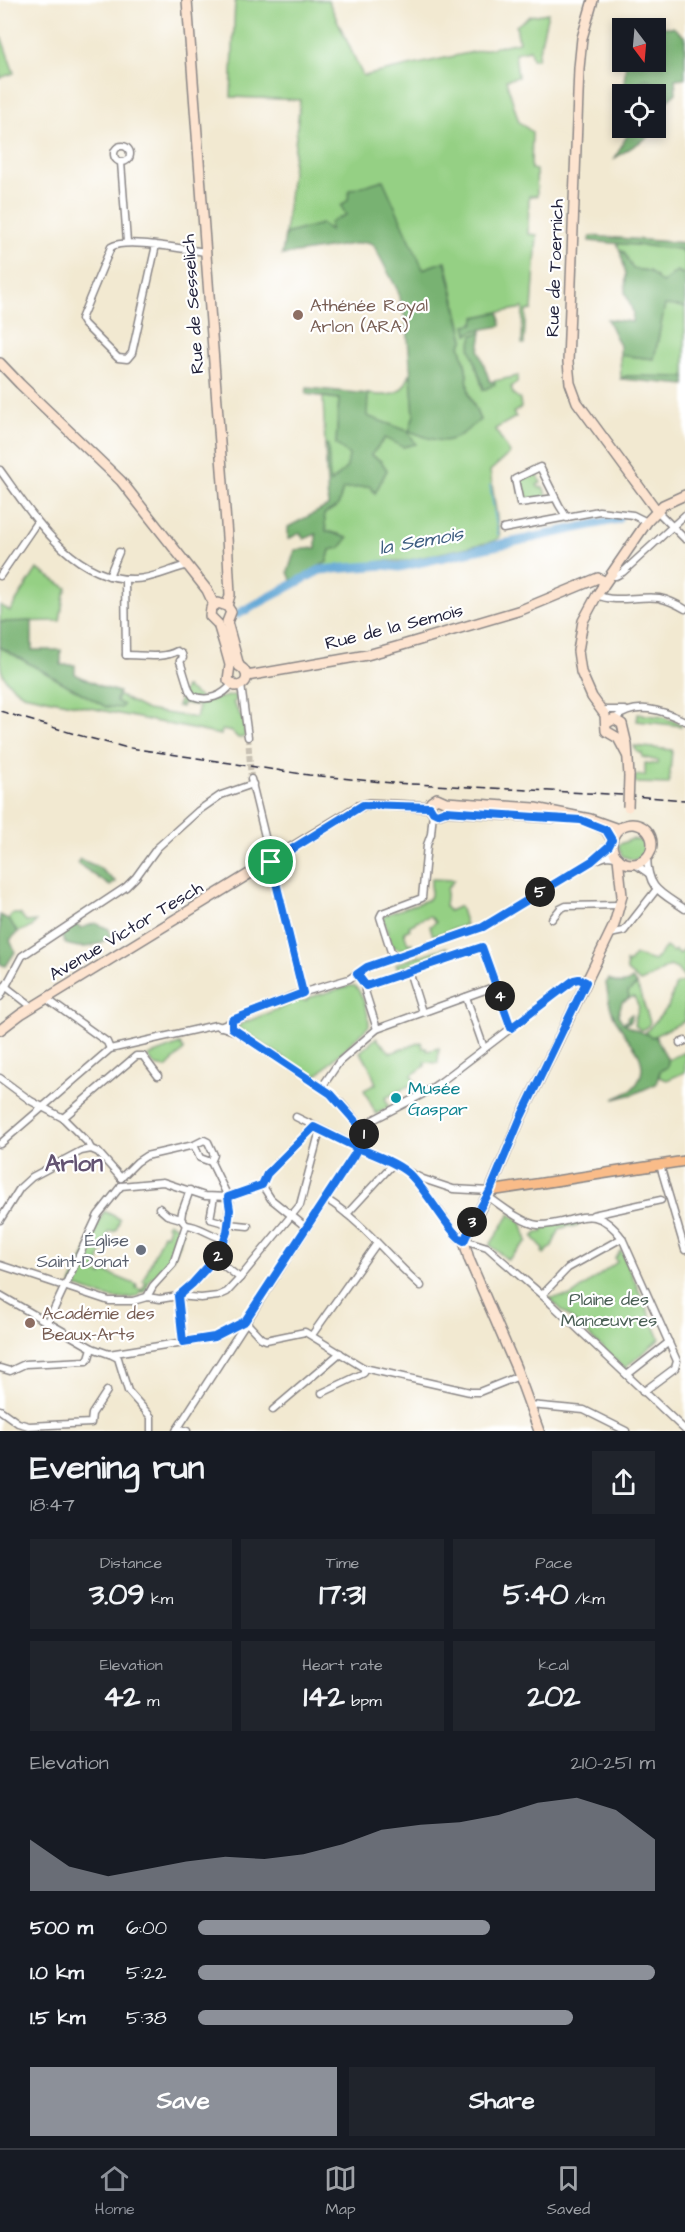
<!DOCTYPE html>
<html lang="en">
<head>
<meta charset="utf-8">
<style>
  body { margin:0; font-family:"Architects Daughter",sans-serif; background:#20242c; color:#f1f3f6; height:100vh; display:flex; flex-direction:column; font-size:22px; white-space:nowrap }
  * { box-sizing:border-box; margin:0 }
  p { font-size:20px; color:#9ea1a6 }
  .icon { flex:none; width:33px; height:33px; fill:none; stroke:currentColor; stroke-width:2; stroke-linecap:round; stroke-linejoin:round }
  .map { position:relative; height:1431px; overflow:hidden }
  .side { display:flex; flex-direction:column; background:#171b24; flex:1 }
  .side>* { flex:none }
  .needle { width:39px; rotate:164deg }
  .controls { position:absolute; left:612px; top:18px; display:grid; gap:12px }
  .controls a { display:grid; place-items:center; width:54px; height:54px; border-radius:0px; background:#171b24; box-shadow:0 3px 9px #0003; font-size:30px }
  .pin { position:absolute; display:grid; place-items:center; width:51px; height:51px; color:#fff; margin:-26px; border:3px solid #fff; border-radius:50%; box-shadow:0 2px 6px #0007 }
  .km { position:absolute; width:30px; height:30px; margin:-15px; border-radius:50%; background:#222; color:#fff; font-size:16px; line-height:30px; text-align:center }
  .round { display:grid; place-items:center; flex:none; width:63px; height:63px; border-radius:0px; background:#20242c }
  .head { display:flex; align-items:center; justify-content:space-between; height:102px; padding:0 30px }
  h1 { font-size:33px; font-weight:800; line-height:45px }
  .metrics { display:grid; grid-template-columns:repeat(3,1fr); gap:9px; height:102px; padding:6px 30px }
  .metrics div { display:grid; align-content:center; border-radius:0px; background:#20242c; text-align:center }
  .metrics b { font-size:30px; font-weight:800 }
  .metrics small { font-size:16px; font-weight:400 }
  .metrics p { font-size:16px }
  .chart { height:168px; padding:12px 30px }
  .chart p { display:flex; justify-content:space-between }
  .chart svg { width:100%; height:108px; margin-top:6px; fill:#8c9099; opacity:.7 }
  .button { display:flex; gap:12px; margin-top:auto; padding:12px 30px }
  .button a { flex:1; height:69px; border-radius:0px; background:#8c9099; color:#fff; font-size:24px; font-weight:800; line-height:69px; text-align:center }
  .button a+a { background:#20242c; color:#f1f3f6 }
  ul { padding:0 30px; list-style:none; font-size:20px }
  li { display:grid; grid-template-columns:96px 72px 1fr; align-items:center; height:45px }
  li i { height:15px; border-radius:8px; background:#8c9099 }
  .dock { display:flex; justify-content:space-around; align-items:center; height:84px; border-top:2px solid #363941; background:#171b24; font-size:16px; color:#9ea1a6 }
  .dock a { display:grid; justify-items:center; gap:3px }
  .dock .on { color:#8c9099 }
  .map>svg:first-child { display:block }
  .green { fill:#95d084; stroke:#5c7960; stroke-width:1.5 }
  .forest { fill:#78b272; stroke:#4d6a56; stroke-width:1.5 }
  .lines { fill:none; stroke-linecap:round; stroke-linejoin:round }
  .stream { stroke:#5ea5d4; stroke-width:1.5 }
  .river { stroke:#5ea5d4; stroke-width:9 }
  .street-tunnel { stroke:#c8c1b3; stroke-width:6; stroke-dasharray:6 3; stroke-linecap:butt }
  .street-casing { stroke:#8a8686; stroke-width:9 }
  .secondary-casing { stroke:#8a8686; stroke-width:12 }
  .primary-casing { stroke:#8a8686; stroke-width:12 }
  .street { stroke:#fff; stroke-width:6 }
  .secondary { stroke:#fde4d0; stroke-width:9 }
  .primary { stroke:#f9bc89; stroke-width:9 }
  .rail { stroke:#22223b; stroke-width:1.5; stroke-dasharray:9 4.5; stroke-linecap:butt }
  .secondary-bridge-casing { stroke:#8a8686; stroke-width:12; stroke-linecap:butt }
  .secondary-bridge { stroke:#fde4d0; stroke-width:9 }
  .route-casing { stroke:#fff; stroke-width:12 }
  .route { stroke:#1a73e8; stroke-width:8 }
  .education-dot { fill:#8d6e63; stroke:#fff; stroke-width:2 }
  .culture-dot { fill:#0f9aa8; stroke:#fff; stroke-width:2 }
  .worship-dot { fill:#6b7280; stroke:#fff; stroke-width:2 }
  .labels { text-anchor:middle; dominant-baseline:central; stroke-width:4.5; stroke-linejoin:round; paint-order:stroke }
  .street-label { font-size:18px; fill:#22223b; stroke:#fff }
  .education-label { font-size:18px; fill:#785e54; stroke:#fff; text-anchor:start }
  .culture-label { font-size:18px; fill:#0d838f; stroke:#fff; text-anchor:start }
  .worship-label { font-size:18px; fill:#5b616d; stroke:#fff; text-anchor:end }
  .park-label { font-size:18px; fill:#4a5f55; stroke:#fff }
  .water-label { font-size:20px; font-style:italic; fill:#3d5d80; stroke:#fff }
  .district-label { font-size:24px; font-weight:bold; fill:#635371; stroke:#fff }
</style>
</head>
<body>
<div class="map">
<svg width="685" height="1431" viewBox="0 0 685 1431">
  <rect width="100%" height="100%" fill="#fff"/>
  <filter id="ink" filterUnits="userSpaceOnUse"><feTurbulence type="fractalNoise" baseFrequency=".0167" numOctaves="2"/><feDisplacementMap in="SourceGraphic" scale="12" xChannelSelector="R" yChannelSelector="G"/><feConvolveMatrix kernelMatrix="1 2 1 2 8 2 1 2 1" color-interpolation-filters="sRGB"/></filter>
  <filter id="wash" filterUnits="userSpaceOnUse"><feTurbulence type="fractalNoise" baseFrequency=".008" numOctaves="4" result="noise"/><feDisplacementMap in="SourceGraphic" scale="24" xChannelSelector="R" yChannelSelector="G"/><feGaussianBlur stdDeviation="1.35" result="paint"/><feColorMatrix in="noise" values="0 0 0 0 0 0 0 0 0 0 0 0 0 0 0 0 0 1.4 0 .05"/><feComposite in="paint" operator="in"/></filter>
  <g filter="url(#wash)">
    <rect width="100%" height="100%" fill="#f2e9d1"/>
    <g class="green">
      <path d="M235 0H328L363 76 519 42 516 26 530 16 548 13 537 59H532L530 50 515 53 518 77 506 80 519 122 532 132 531 169 536 170 537 196H529L528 234 537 235 532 310 526 311 524 344H522L523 308 476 317 473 331 482 329V332L473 335 476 366 483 390 494 384V381L518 376 517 382 511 387 513 394 520 399 521 408 513 413 516 417 495 429 510 453 490 471 500 537 495 541 405 561H384L312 571 327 562 330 550 339 534 326 531 324 514 343 489 370 486 375 493 387 470 381 461 371 455 385 438 403 447 408 431 366 416 368 394C392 397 403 396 411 371L414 415 410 431 480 420 469 394 466 368 460 345 464 339 446 261 423 269 348 200 346 215 331 230 321 224 285 234 300 100 231 97Z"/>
      <polygon points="0,33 14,73 0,78"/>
      <polygon points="647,79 662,87 662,95 656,102 656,94 633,94 639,91 639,82"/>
      <polygon points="617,243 680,249 685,256 685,275 677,271 662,284 649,271 632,269 624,252 620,251"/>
      <polygon points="665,304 685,307 685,377 626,376 621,379 620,355 654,359"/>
      <polygon points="323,397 339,399 336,444 350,455 347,467 332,482 329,481 328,446 325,445"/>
      <polygon points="537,470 541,472 537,474 541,483 537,485 539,488 543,487 547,496 551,495 552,497 522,500 518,481"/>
      <polygon points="37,569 67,588 64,595 60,621 0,622 0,605 10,611"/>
      <path d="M0 647 106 707 116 702 118 695 147 710 196 718 199 706 183 703 182 707 177 706 185 687 205 701 234 695 237 699 233 703 244 721 245 737 238 738 232 732 222 730 221 735 23 694C0 679 0 673 0 647Z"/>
      <polygon points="638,714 663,717 681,724 681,726 637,721"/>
      <polygon points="634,746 672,750 669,784 635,783 635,775 645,776 645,763 657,764 658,761 642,757 642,753 637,752"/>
      <polygon points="632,839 648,842 647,849 642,857 634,860 622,856 618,845"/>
      <polygon points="431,879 454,880 447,889 445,906 449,911 460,906 466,925 433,936 430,926 436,922 430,916 416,921 415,923 409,926 410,929 404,932 408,944 412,943 413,946 402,950 392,946 383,919 385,915 427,900 431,896"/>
      <polygon points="12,914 20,914 27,922 36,921 32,927 18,932 8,919"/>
      <polygon points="446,947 448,948 444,949 445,954 398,969 396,964"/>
      <path d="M666 947 673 952 675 950 680 954 685 947V979L677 969 670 966C659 971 652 978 640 982L627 971 626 961 628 964 635 955 654 961Z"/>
      <polygon points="683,982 685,984 685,1021 652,1037 645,1033 668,1007 676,984"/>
      <path d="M637 985 650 1022 648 1026 642 1030C629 1025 637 1016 639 1007L634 997 629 998 628 992Z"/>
      <path d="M349 986H355C363 994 369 1014 369 1026L314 1078 236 1026 300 1000 306 1001 308 998Z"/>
      <polygon points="376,1038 391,1053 421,1042 423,1048 426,1048 428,1051 439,1048 438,1063 425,1062 425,1066 412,1075 415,1083 385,1098 389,1107 376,1114 364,1090 376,1084 368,1063 360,1052"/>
      <polygon points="180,1044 184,1050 166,1068 155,1066 148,1056"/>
      <polygon points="685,1051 685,1072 667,1080 659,1077 660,1071 667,1067 668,1060"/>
      <path d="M104 1211 120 1219 116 1231 109 1232 95 1272 102 1275 103 1271 137 1285 136 1288 142 1290 146 1282 143 1281 163 1234 166 1235 169 1227 167 1225 168 1222 182 1230C181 1248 168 1266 156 1278L151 1277 145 1292H140L138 1296C116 1304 93 1293 71 1285Z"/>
      <polygon points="510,1214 521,1222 527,1241 508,1260 490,1245"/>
      <polygon points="582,1218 582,1222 576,1227 568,1226 560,1229 552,1246 544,1254 542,1252 544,1249 533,1237 537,1233 543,1232 541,1225"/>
      <polygon points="621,1250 660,1339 627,1366 627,1371 549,1298 571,1296 617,1262 615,1258"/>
    </g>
    <g class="forest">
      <polygon points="663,27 673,27 685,37 685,78 675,79 676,93 656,111 656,102 662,95 662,87 647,79 639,82 639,91 633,94 623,94 626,62 656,62 656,30"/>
      <polygon points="631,128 654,128 654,133 615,158"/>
      <path d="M383 180 423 269 445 261 464 340 460 345 466 368 469 394 480 420C449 446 446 445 409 431L414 415 407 326 398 291 373 244 367 242 282 255 285 234 321 224 330 230V222L346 215 341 206 348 200 349 190Z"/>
      <polygon points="590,236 685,243 685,256 680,249 589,241"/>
      <polygon points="620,251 624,252 633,269 649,271 662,283 677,271 685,275 685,307 665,305 654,359 620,355 620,346 607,319 632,322 633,312 625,292 626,274"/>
      <polygon points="499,312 501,326 473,331 468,335 466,325 473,324 476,317"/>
      <polygon points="482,332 479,351 490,382 494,381 495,384 484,390 470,347 473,335"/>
      <polygon points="626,376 685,377 685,385 621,379"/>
      <polygon points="307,388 368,394 367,416 408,431 416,444 403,447 385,438 371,455 381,461 387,470 375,493 370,486 343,489 338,506 324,514 326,531 348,538 340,548 330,550 327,562 292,582 288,572 295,550 316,548 316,534 304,539 300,533 288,539 288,527 328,506 325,445 328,445 330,482 332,482 347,467 349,455 336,444 339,399 306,394"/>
      <polygon points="32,621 32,650 61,650 61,665 75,665 75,674 102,687 119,692 116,701 123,705 121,708 106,707 0,647 0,622"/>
      <polygon points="80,859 98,867 116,882 110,886 77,863"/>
      <polygon points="0,915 8,919 18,932 10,940 15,952 6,966 0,964"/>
      <path d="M95 923 109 929 110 937C94 947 84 950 66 944L61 936 62 932 73 924 82 928Z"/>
      <path d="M609 979C617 984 624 986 632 979L637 985 628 992 629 998 622 1002 618 1015 623 1023 628 1020 627 1017 632 1014 631 1021 625 1024C634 1030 643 1032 652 1037L655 1036 668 1060 667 1067 660 1071 656 1084 634 1094 614 1099C618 1096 628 1094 633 1088 649 1072 641 1053 628 1039 624 1035 622 1028 618 1023 610 1013 608 996 606 983Z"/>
    </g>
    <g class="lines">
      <g class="stream">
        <polyline points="490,485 498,535"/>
        <polyline points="501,540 503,544"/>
      </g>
      <polyline class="river" points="238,614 320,570 384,565 399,567 618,519"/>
    </g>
  </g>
  <g filter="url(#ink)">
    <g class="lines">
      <polyline class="street-tunnel" points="248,737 251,779"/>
      <g class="street-casing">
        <g id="street">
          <circle cx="122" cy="154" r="8"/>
          <polyline points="121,162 127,242"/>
          <path d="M156 245 132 353 127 359 118 358 84 324 81 319 111 247C126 237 186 250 206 252"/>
          <path d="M0 470C32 514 72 581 135 579 153 579 171 569 188 565"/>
          <polyline points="555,498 520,503 515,479 540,467 559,505 567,518"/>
          <polyline points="657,511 685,539"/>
          <polyline points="503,529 599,511 633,515 647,522"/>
          <polyline points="0,576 37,522"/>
          <polyline points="109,576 119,552"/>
          <polyline points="611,576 616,576 623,572 685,515"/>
          <polyline points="125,579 126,655"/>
          <path d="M597 595C617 604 638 595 659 598 668 600 677 604 685 609"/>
          <path d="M126 655C143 655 163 659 177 651L182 654 183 658 180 661"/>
          <path d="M180 661 189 690 193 696C208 702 223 696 232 684"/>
          <polyline points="241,685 248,737"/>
          <polyline points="606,710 625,710"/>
          <path d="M614 719C636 701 662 710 685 721"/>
          <polyline points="251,779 303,993"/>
          <polyline points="597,857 612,842"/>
          <path d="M647 857C648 890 660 892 685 909"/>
          <polyline points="635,864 648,873"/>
          <polyline points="552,919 560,909 566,906 620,905"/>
          <polyline points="610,934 624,931 656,890"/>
          <polyline points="393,958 380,917 382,913 422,898 427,845 431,834 433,812"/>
          <polyline points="409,971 422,1012"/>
          <polyline points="357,974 365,986 365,991 377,1029"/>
          <polyline points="5,986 32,1007"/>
          <polyline points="365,986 482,947 511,1028"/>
          <polyline points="0,997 22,956 126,887 136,877 157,848 198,811 221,795 253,784"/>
          <polyline points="466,997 484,1048"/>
          <polyline points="47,999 107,1042 110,1049"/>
          <polyline points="220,1027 294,995 349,979 367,967 483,927 592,861 607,856 617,857"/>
          <polyline points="680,1043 685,1041"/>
          <polyline points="0,1078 31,1101 63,1118 88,1143 91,1149"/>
          <polyline points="322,1087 339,1062 377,1029 496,986"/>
          <polyline points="296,1117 423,1179 453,1189 490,1191"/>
          <polyline points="63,1118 136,1056 143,1056 158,1076"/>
          <polyline points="361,1126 423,1094 442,1081 574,980 579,979 586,982"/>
          <polyline points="0,1144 110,1049 216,1025 237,1032 315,1083 340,1102 364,1130 354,1155 176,1431"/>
          <polyline points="91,1149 98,1152 121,1178"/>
          <polyline points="660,1165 685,1250"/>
          <polyline points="408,1172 438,1209 458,1238 487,1247 497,1256 542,1295 685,1430"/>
          <polyline points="121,1178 137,1162 146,1156 194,1145 204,1140 208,1142 214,1155 211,1162 200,1158 194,1145"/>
          <polyline points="121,1186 163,1182 205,1196 228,1197 262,1185"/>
          <path d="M486 1195C499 1204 523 1224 538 1225 575 1226 592 1198 622 1238L677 1361 675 1368 643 1392"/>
          <polyline points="214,1197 210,1219 228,1224 248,1226"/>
          <path d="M326 1199C363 1222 388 1257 421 1286"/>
          <polyline points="159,1208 167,1215 181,1219"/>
          <polyline points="347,1214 393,1164"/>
          <polyline points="593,1215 661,1200"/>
          <polyline points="0,1220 20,1188 32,1177 81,1151 91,1149"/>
          <path d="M186 1225C201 1226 211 1237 226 1239"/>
          <polyline points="307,1228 271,1199 262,1185 267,1174 314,1127"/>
          <polyline points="215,1259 240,1278"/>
          <polyline points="0,1265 109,1301 133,1301 147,1297 160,1299 178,1296 201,1298 218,1296 227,1292 240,1278 300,1205 320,1130"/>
          <polyline points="0,1295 92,1348 109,1354 215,1337 245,1321"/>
          <polyline points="542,1295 568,1268 622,1238"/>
          <polyline points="178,1296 192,1284 218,1256 226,1239 230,1201 211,1162"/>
          <polyline points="178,1296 183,1342"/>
          <polyline points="147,1297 153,1286 173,1264 186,1225 181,1219 182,1212 190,1190"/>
          <polyline points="245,1321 261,1338 266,1340 305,1332 364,1368 470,1392 479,1392 519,1376"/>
          <polyline points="48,1322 98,1215 121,1186"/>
          <polyline points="312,1335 377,1243"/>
          <polyline points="110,1354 118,1358 128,1391 151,1417 151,1431"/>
          <polyline points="0,1368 10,1371 25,1364 86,1361 89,1358 92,1348"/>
          <polyline points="627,1375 669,1342"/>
          <polyline points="322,1393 364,1373 364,1368"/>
          <polyline points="530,1405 584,1410 626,1431"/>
          <polyline points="0,1410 18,1423 29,1426 91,1423 92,1414 107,1391"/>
          <polyline points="273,1410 340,1353"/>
          <polyline points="177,1429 187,1431"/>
        </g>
      </g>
      <g class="secondary-casing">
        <g id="secondary">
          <polyline points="187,0 227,537 230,595 227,606"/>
          <polyline points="593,0 582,38 579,68 568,362 570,383 577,402 657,511"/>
          <polyline points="0,363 20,384 121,481 207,590 214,605"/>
          <path d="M218 603 227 606 231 612 227 622 239 666C251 673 248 686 235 686L228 680 230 665 225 647 218 624 210 616 211 608Z"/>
          <polyline points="247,676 367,655 396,647 521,610 598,578 604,581 602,588"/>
          <polyline points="607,723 614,719 622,724 627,745 629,776"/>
          <polyline points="627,755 618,738 606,731 605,715 592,697 581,672 578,651 583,621 597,595 647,522 663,505 685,495"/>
          <polyline points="430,807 431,802 437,798 446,802 535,808 590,819 618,829"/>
          <polyline points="430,807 433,812 437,814 445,811 554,818"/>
          <circle cx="632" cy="844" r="20"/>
          <polyline points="600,827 606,830 612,840"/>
          <polyline points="0,1030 21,1014 358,807 369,804 430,807"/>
          <polyline points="539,1431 516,1368 469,1259 464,1241 468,1231 490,1191 521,1117 614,925 622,896 618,858"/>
        </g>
      </g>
      <g class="primary-casing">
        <polyline id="primary" points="490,1191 685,1161"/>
      </g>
      <use href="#street" class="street"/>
      <use href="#secondary" class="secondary"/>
      <use href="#primary" class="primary"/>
      <polyline class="rail" points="0,711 78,735 124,747 309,775 393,783 608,794 685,800"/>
      <g class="secondary-bridge-casing">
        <polyline id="secondary-bridge" points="628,807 629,776"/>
      </g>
      <use href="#secondary-bridge" class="secondary-bridge"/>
    </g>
  </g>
  <g class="lines" filter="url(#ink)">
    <g class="route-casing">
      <path id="route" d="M271 862 303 993 232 1020V1028L331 1094 364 1131C362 1140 358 1147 354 1155L245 1321 214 1337 183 1342 178 1296 192 1284 220 1253 227 1232 230 1210 228 1197 262 1185 267 1174 314 1127 351 1145C369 1153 392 1160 407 1172 424 1185 451 1236 464 1241L475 1217 490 1191 521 1117 586 982 579 979 574 980 511 1028 482 947 366 986 357 974 367 967 483 927 592 861 609 846 612 840 606 830 581 820 445 811 437 814 433 812 430 807 363 805 271 862"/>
    </g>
    <use href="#route" class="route"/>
  </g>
  <g class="education-dot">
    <circle cx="298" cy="315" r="6"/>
    <circle cx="30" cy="1323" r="6"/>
  </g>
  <circle class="culture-dot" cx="396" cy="1098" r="6"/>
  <circle class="worship-dot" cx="141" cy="1250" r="6"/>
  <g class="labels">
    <g class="street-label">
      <text transform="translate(555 268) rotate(-88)">Rue de Toernich</text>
      <text transform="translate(193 304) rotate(-94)">Rue de Sesselich</text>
      <text transform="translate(394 627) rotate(-14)">Rue de la Semois</text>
      <text transform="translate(126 931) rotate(-31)">Avenue Victor Tesch</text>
    </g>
    <g class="education-label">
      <text x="310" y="305">Athénée Royal<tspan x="310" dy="21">Arlon (ARA)</tspan></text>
      <text x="42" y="1313">Académie des<tspan x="42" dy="21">Beaux-Arts</tspan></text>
    </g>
    <g class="culture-label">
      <text x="408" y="1088">Musée<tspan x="408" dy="21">Gaspar</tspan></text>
    </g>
    <g class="worship-label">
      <text x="129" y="1240">Église<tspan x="129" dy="21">Saint-Donat</tspan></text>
    </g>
    <g class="park-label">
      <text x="609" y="1299">Plaine des<tspan x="609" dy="21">Manœuvres</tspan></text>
    </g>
    <g class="water-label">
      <text transform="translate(421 541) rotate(-10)">la Semois</text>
    </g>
    <g class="district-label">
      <text x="74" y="1164">Arlon</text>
    </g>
  </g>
</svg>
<div class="controls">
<a><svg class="needle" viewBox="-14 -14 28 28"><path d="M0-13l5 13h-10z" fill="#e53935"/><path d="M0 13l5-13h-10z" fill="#9ea1a6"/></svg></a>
<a><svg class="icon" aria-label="locate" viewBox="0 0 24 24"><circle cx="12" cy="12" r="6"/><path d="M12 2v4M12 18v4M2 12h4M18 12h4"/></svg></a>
</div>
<div class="pin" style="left:271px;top:862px;background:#1e9e55"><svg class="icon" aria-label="arrive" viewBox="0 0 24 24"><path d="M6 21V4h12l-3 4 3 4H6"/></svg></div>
<b class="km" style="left:364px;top:1134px">1</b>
<b class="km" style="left:218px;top:1256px">2</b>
<b class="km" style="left:472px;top:1222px">3</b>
<b class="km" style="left:500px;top:996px">4</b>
<b class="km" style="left:540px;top:892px">5</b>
</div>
<section class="side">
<div class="head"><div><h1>Evening run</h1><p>18:47</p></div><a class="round"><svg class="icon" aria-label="share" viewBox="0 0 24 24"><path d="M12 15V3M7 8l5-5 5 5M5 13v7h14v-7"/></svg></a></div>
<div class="metrics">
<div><p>Distance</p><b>3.09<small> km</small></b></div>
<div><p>Time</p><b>17:31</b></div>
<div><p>Pace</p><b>5:40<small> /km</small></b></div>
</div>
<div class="metrics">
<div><p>Elevation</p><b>42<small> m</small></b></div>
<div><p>Heart rate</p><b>142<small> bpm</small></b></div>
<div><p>kcal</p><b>202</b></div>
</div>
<div class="chart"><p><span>Elevation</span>210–251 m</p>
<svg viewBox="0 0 160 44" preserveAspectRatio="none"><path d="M0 44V23L10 34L20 38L30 35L40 32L50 30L60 31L70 29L80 25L90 19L100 17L110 16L120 13L130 8L140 6L150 11L160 23V44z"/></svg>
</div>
<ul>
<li><b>500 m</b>6:00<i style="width:64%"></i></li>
<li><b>1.0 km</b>5:22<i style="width:100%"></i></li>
<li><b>1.5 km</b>5:38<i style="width:82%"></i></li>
</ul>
<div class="button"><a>Save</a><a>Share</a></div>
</section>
<nav class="dock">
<a class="on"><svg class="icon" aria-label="home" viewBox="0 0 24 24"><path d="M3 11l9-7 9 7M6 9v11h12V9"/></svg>Home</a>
<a><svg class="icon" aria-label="map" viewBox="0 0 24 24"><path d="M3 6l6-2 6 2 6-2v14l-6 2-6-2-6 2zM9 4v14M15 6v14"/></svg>Map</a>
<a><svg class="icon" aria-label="saved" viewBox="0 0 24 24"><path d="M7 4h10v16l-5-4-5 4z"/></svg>Saved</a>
</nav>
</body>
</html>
